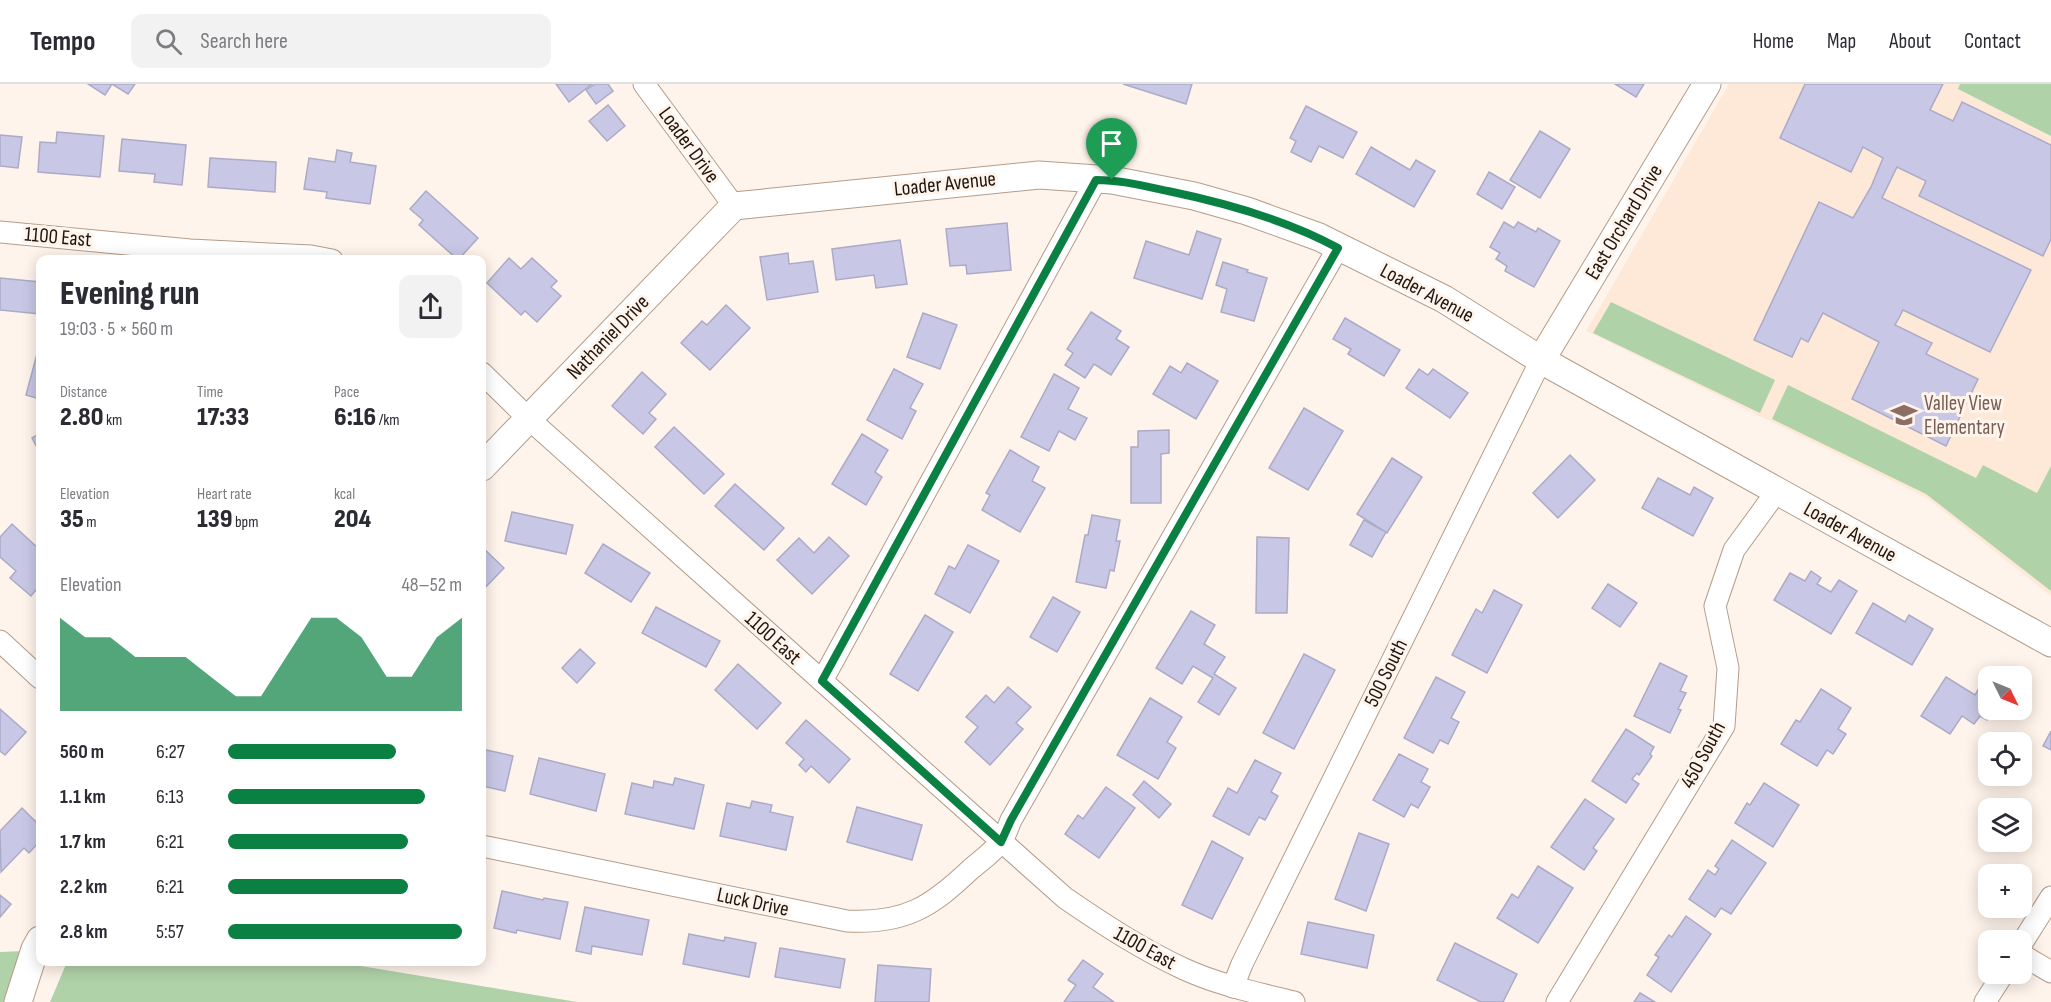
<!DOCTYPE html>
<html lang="en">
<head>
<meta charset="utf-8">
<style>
  body { margin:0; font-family:"Sofia Sans Condensed",sans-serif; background:#f2f2f3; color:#2b2b33; height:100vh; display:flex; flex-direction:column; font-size:22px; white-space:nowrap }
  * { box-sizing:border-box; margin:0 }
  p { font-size:20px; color:#7c7c81 }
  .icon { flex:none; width:33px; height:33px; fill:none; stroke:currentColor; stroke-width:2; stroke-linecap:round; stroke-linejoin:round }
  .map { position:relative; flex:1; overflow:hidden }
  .details { position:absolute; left:36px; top:171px; width:450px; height:711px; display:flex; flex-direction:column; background:#fff; border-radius:12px; box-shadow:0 3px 15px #0003 }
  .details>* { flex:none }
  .needle { width:39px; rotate:133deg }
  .tools { position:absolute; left:1978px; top:582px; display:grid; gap:12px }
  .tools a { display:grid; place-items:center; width:54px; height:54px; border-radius:12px; background:#fff; box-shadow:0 3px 15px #0003; font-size:30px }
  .pin { position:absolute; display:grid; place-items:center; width:51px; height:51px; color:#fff; margin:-62px -26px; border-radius:50% 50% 50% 0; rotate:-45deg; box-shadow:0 0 6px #0007 }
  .pin .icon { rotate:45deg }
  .round { display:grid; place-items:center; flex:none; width:63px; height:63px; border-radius:12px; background:#f2f2f3 }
  .headline { display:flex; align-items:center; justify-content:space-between; height:102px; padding:0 24px }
  h1 { font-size:33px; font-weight:800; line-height:45px }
  .stats { display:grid; grid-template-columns:repeat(3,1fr); gap:9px; height:102px; padding:6px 24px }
  .stats div { display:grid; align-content:center }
  .stats b { font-size:26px; font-weight:800 }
  .stats small { font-size:16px; font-weight:400 }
  .stats p { font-size:16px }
  .chart { height:168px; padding:12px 24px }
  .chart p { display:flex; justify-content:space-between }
  .chart svg { width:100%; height:108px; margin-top:6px; fill:#0b8043; opacity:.7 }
  ul { padding:0 24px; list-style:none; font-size:20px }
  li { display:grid; grid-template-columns:96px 72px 1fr; align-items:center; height:45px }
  li i { height:15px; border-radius:8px; background:#0b8043 }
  header { display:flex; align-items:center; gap:36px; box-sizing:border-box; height:84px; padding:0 30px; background:#fff; border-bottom:2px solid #e1e1e2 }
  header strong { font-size:28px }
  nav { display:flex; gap:33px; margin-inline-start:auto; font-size:21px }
  .search { width:420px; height:54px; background:#f2f2f3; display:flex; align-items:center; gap:15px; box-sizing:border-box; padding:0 21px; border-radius:12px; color:#7c7c81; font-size:22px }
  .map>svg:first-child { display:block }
  .built { fill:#fee9d9 }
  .green { fill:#b0d2a8 }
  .building { fill:#c8c8e6; stroke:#ababc8; stroke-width:1.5 }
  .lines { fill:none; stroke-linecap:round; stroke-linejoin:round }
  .minor-casing { stroke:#b59c88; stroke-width:23 }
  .tertiary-casing { stroke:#b59c88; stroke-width:29 }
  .minor { stroke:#fff; stroke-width:21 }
  .tertiary { stroke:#fff; stroke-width:27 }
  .route-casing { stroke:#fff; stroke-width:12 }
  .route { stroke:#0b8043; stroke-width:8 }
  .labels { text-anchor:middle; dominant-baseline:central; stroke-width:6; stroke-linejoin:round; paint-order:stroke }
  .street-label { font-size:21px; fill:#20160f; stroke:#fff4eb }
  .education-label { font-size:21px; fill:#785e54; stroke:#fff4eb; text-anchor:start }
</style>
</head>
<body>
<header>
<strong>Tempo</strong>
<div class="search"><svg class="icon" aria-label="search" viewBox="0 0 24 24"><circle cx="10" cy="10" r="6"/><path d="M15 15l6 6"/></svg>Search here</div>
<nav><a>Home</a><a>Map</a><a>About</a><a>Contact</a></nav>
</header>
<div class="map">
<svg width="2051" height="918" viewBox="0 0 2051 918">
  <rect width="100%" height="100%" fill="#fff4eb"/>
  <polygon class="built" points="1729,0 2051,0 2051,512 1927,414 1586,247"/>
  <g class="green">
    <polygon points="1960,0 2051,0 2051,52 1958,5"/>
    <polygon points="1611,218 1775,296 1760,329 1593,249"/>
    <polygon points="1788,301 1976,394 1983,381 2037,409 2051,382 2051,507 1926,410 1772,335"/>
    <polygon points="24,867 9,918 0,918 0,868"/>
    <polygon points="67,878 308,878 361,882 577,918 50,918"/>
  </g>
  <g class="building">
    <polygon points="88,0 135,0 128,10 112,0 105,11"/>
    <polygon points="556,0 592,0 569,18"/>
    <polygon points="595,0 608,0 613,7 596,20 586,6"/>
    <polygon points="1123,0 1192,0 1186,20"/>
    <polygon points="1615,0 1644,0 1636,13"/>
    <polygon points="1805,0 1943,0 1930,26 1953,37 1962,18 2051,61 2051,155 2043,172 1919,112 1926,97 1897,83 1882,114 2031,186 1990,268 1903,226 1900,232 1895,241 1932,259 1926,270 1978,295 1946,362 1852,315 1879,258 1823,229 1808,258 1801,254 1792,273 1754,256 1819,118 1853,134 1871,103 1883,74 1863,63 1851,88 1780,54"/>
    <polygon points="608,21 625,42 607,57 589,37"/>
    <polygon points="1306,22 1357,48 1343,74 1319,62 1311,78 1291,68 1296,57 1290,54"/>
    <polygon points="1540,47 1570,65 1540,114 1510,96"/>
    <polygon points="57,48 104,52 100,93 38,88 40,58 56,59"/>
    <polygon points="0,51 22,53 18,84 0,82"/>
    <polygon points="122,55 186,61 182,101 154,98 155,90 119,87"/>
    <polygon points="1371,63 1410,86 1416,76 1435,87 1414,123 1356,90"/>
    <polygon points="337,66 352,69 350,78 376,82 370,120 326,114 327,108 304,105 309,74 335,78"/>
    <polygon points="210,74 276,78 275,108 208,103"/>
    <polygon points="1489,88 1515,103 1502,125 1477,110"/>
    <polygon points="426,107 478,154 458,176 419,141 423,136 410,125"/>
    <polygon points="1504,138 1514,144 1518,138 1536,148 1538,144 1560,157 1534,203 1505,187 1507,182 1496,175 1500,169 1490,163"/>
    <polygon points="1007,139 1011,186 967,190 966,181 950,182 946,145"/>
    <polygon points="1197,147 1221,155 1202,215 1134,194 1146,157 1189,171"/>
    <polygon points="900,156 907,200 876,204 874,191 836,196 832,165"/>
    <polygon points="788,169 789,180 813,177 818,208 767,216 760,173"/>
    <polygon points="509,174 521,185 532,174 557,197 551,203 561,212 537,238 525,227 521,231 487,199"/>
    <polygon points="1223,178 1248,186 1247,188 1267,194 1254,237 1221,228 1227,205 1216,201"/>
    <polygon points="0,194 40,198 40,230 0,226"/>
    <polygon points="726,221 750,244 710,286 681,259 702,237 707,241"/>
    <polygon points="1091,228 1121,247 1116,255 1129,263 1111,291 1094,280 1085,294 1065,281 1073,269 1067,265"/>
    <polygon points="923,229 957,241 940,285 907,273"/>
    <polygon points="1345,234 1400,266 1384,292 1348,270 1351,265 1333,255"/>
    <polygon points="37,270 40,271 40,315 26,311"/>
    <polygon points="1187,279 1218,297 1196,335 1153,310 1170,282 1181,289"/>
    <polygon points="894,285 923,300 910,324 916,327 902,355 867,336"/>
    <polygon points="1419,285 1428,291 1433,285 1468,309 1450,334 1406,304"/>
    <polygon points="642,288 666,310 649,329 656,335 643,350 612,322"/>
    <polygon points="1054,290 1079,304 1068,325 1087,334 1075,356 1059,347 1049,367 1021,353"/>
    <polygon points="1304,324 1343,347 1308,406 1269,384"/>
    <polygon points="674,343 724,390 704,410 655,363"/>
    <polygon points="1169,346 1169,369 1161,370 1161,419 1131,419 1131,363 1138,363 1138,347"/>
    <polygon points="40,349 40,369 32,354"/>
    <polygon points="862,350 888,366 875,388 882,393 866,421 832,400"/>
    <polygon points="1010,366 1039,383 1032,397 1045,404 1020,448 982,426 990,411 986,409"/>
    <polygon points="1570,371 1595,396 1558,434 1533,409"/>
    <polygon points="1392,374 1422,393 1387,449 1357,430"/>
    <polygon points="1658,394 1690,411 1694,403 1713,414 1693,452 1642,424"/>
    <polygon points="735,400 784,444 764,466 715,422"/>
    <polygon points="512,428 573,441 566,470 505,457"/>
    <polygon points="1092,431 1120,436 1116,457 1120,457 1114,487 1110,486 1106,504 1076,498 1085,451 1088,451"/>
    <polygon points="1364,436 1386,448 1372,473 1350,461"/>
    <polygon points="12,440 40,466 40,501 31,512 10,494 16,487 0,473 0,453"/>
    <polygon points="829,453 849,472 812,510 777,476 799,454 814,469"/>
    <polygon points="1257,453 1289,454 1287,529 1256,529"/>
    <polygon points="603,460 650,489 631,518 585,489"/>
    <polygon points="968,461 999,477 970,529 935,510 949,482 955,485"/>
    <polygon points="482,463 504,484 482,507"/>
    <polygon points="1811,487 1821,494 1817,500 1831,508 1839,496 1857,507 1831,550 1774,516 1790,489 1805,497"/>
    <polygon points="1608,500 1637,519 1620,543 1592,524"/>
    <polygon points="1494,506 1522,521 1487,589 1452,571 1476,525 1482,529"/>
    <polygon points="1053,513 1080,528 1057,568 1030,553"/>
    <polygon points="1873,519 1905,538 1909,531 1933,545 1912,581 1856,549"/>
    <polygon points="656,523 720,557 706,583 642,549"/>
    <polygon points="1191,527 1215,541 1204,560 1225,573 1214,590 1236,604 1219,631 1198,618 1213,594 1193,582 1182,600 1156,584"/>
    <polygon points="925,531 953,548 918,607 890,590"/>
    <polygon points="580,565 595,579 577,599 562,584"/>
    <polygon points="1304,570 1335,586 1294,665 1263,649"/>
    <polygon points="1660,579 1687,592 1680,607 1686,609 1678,625 1681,626 1670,649 1634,632"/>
    <polygon points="738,580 781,619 757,645 715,606"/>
    <polygon points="1436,593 1465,608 1451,634 1459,638 1448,660 1440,656 1433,669 1404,654"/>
    <polygon points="1946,593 1975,611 1980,602 1989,608 1989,626 1993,626 1987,636 1980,632 1974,640 1962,632 1950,650 1921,632"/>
    <polygon points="1008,603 1031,623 1016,639 1023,645 990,681 965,658 978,643 966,633 986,611 994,619"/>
    <polygon points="1821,605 1851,624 1838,645 1846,650 1833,670 1827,666 1817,682 1781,660 1796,636 1800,638"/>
    <polygon points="1150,614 1182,633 1167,658 1176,664 1158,695 1117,671"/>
    <polygon points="0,625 26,648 5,671 0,667"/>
    <polygon points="806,636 850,675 829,699 811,682 806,688 799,681 804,675 786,659"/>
    <polygon points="1626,645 1654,663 1650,670 1652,672 1639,691 1637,689 1632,695 1639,700 1626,719 1592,697"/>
    <polygon points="2051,647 2051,666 2043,662"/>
    <polygon points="482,665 513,672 505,707 482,702"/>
    <polygon points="1399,670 1428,685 1421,698 1430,703 1418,724 1411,720 1404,733 1373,716"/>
    <polygon points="539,674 605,690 596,727 530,710"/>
    <polygon points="1255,676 1281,689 1271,708 1278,712 1265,736 1259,733 1249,751 1213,732 1228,704 1237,709"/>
    <polygon points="675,694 704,701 694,745 625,730 632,699 653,704 654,697 673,701"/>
    <polygon points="1144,697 1171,720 1159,734 1133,711"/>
    <polygon points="1764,699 1799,721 1773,763 1735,739 1747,719 1750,721"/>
    <polygon points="1106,703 1135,724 1099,774 1065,750 1078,731 1083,735"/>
    <polygon points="1585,715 1614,735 1593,764 1597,767 1584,786 1551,763"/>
    <polygon points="752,717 772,721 770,728 793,733 786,766 720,752 727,719 750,724"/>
    <polygon points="857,723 922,741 912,776 847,758"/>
    <polygon points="22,724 40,742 40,757 29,769 24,764 1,788 0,747"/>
    <polygon points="1359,749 1389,760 1366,827 1335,815"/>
    <polygon points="1732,756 1766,779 1731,830 1721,824 1715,833 1689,815 1708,786 1715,791 1719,785 1715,782"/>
    <polygon points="1212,757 1243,774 1212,835 1182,821"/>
    <polygon points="1538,782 1573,804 1538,859 1497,834 1512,810 1518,814"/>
    <polygon points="502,807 543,816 544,814 568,818 560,855 517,846 516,849 494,844"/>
    <polygon points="0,811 11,820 0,833"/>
    <polygon points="585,823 649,836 642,871 592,862 591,870 576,867"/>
    <polygon points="1686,832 1711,850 1671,908 1647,891 1659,873 1655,871 1669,851 1672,853"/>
    <polygon points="1308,838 1374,851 1367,884 1301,870"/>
    <polygon points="689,850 724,857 725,853 756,859 749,893 683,880"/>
    <polygon points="1455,859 1517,890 1503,918 1481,918 1437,896"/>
    <polygon points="780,864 845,875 840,904 775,893"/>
    <polygon points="1083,876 1103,890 1093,903 1114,918 1064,918 1076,901 1068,896"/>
    <polygon points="878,881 931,885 929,918 875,918"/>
    <polygon points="1640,909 1655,918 1634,918"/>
  </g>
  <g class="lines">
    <g class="minor-casing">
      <g id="minor">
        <polyline points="644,0 734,122"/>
        <polyline points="0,148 190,166 311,172 332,176"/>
        <path d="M482 289 529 335 1065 814C1103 840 1141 865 1184 885 1219 901 1257 909 1294 918"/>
        <polyline points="0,557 40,594"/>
        <polyline points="822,597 1096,96"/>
        <path d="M482 762 847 837C905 840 931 823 971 785 980 777 994 768 1001 757 1006 751 1008 743 1011 736L1338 164"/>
        <polyline points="2022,859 2051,813"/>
        <polyline points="2022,871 2051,888"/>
        <polyline points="1233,903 1242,880 1541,276"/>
        <polyline points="1557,918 1724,642 1728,584 1715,522 1734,466 1777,407"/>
        <polyline points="1985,918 2003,890"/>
      </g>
    </g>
    <g class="tertiary-casing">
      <g id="tertiary">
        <polyline points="1541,276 1707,0"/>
        <polyline points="482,383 734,122 1039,91 1112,96 1194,112 1247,127 1319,153 1444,215 1541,276 2051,559"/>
        <polyline points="18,918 35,865 40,856"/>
      </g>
    </g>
    <use href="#minor" class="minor"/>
    <use href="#tertiary" class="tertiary"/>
  </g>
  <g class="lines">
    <g class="route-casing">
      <path id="route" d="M1096 96C1121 96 1144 102 1168 107 1226 119 1287 136 1338 164L1011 736 1001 758 822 597Z"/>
    </g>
    <use href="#route" class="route"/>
  </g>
  <defs>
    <g id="school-bare" transform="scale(2.07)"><path d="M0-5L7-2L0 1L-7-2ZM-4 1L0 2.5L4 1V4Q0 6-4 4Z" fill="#8d6e63" stroke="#fff4eb" stroke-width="2.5" paint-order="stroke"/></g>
  </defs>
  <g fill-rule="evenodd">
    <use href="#school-bare" x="1904" y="331"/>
  </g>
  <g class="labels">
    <g class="street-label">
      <text transform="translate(689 61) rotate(54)">Loader Drive</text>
      <text transform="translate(945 100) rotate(-6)">Loader Avenue</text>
      <text transform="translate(1624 138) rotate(-59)">East Orchard Drive</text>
      <text transform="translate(58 153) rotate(5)">1100 East</text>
      <text transform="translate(1427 209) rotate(28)">Loader Avenue</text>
      <text transform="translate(608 253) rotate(-46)">Nathaniel Drive</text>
      <text transform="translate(1850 448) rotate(29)">Loader Avenue</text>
      <text transform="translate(773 554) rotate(42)">1100 East</text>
      <text transform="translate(1386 589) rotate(-64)">500 South</text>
      <text transform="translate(1703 671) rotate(-62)">450 South</text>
      <text transform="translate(753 818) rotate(12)">Luck Drive</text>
      <text transform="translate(1145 864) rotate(29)">1100 East</text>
    </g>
    <g class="education-label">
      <text x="1924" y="319">Valley View<tspan x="1924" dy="24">Elementary</tspan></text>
    </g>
  </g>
</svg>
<div class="tools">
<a><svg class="needle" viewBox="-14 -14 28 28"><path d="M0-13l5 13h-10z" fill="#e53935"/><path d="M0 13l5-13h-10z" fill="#7c7c81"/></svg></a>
<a><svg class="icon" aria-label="locate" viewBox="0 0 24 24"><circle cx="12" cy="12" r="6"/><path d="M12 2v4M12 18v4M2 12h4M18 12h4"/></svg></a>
<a><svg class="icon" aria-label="layers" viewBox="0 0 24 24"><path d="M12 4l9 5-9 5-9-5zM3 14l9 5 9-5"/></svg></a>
<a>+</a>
<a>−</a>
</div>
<div class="pin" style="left:1112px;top:96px;background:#1e9e55"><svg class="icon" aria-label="arrive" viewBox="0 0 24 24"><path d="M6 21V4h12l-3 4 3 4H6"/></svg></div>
<section class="details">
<div class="headline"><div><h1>Evening run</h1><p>19:03 · 5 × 560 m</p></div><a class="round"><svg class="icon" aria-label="share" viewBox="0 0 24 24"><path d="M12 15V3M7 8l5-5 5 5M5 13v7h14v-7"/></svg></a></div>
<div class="stats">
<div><p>Distance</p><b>2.80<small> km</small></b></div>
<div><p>Time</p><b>17:33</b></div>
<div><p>Pace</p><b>6:16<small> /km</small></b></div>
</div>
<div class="stats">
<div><p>Elevation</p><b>35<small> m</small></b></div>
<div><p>Heart rate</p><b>139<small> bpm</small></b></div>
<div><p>kcal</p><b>204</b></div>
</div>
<div class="chart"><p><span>Elevation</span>48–52 m</p>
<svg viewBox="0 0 160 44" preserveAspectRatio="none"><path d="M0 44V6L10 14L20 14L30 22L40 22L50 22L60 30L70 38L80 38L90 22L100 6L110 6L120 14L130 30L140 30L150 14L160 6V44z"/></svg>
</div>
<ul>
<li><b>560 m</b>6:27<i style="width:72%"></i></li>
<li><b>1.1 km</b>6:13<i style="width:84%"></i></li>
<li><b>1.7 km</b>6:21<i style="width:77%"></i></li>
<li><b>2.2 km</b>6:21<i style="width:77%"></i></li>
<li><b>2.8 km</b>5:57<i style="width:100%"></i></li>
</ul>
</section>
</div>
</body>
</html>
